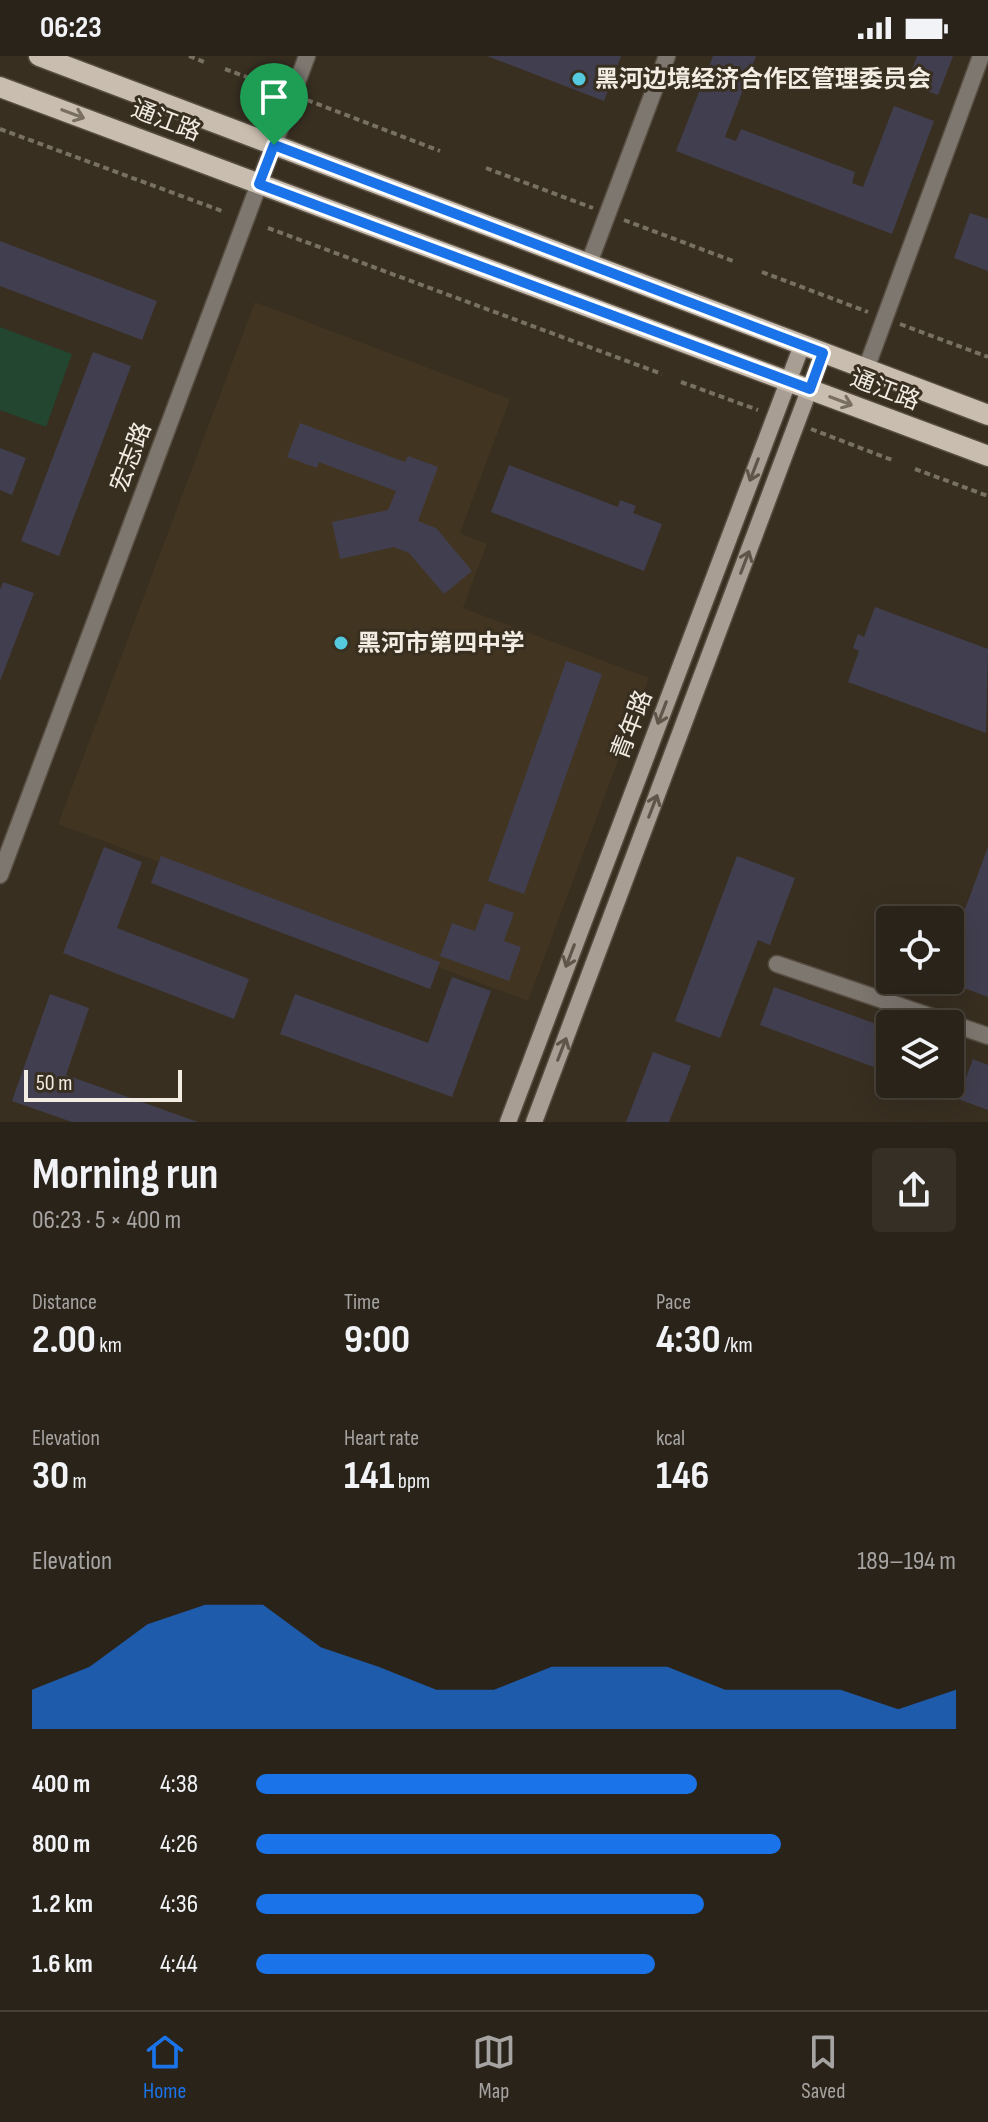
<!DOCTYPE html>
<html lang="en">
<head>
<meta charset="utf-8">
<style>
  body { margin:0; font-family:"Sofia Sans Condensed","Noto Sans SC",sans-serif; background:#362f26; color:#f1f3f6; height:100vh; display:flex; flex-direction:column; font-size:30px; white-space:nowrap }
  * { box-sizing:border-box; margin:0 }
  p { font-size:26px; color:#a5a4a2 }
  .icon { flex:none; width:44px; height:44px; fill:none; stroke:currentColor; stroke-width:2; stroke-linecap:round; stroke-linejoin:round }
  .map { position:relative; height:1066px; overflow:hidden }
  .details { display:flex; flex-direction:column; background:#2a2319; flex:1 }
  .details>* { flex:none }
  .controls { position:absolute; left:876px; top:850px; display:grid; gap:16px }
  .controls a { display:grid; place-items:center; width:88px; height:88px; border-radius:8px; background:#2a2319; box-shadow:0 8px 32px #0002,0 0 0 2px #464038; font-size:40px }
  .scale { position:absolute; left:24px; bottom:20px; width:158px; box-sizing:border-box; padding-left:8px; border:4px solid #f2ece3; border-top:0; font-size:22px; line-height:28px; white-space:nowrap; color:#f2ece3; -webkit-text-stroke:6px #382f21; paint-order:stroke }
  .pin { position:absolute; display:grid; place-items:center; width:68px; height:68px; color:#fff; margin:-82px -34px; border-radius:50% 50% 50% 0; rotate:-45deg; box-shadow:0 0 8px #0007 }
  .pin .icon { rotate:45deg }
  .round { display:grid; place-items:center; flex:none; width:84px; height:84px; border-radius:8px; background:#362f26 }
  .headline { display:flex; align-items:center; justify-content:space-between; height:136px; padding:0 32px }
  h1 { font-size:44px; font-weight:700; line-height:60px }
  .metrics { display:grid; grid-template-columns:repeat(3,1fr); gap:12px; height:136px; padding:8px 32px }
  .metrics div { display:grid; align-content:center }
  .metrics b { font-size:40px; font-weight:700 }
  .metrics small { font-size:22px; font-weight:400 }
  .metrics p { font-size:22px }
  .chart { height:224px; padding:16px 32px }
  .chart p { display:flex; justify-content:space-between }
  .chart svg { width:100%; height:144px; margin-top:8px; fill:#1a73e8; opacity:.7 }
  ul { padding:0 32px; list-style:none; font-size:26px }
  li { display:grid; grid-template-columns:128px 96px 1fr; align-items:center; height:60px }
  li i { height:20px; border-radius:10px; background:#1a73e8 }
  .status { display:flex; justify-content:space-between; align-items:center; height:56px; padding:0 40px; background:#2a2319; direction:ltr }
  .status svg { height:22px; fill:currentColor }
  .tab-bar { display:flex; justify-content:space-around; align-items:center; height:112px; border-top:2px solid #464038; background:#2a2319; font-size:22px; color:#a5a4a2 }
  .tab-bar a { display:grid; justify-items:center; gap:4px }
  .tab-bar .active { color:#1a73e8 }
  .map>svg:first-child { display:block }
  .built { fill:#413420 }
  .green { fill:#22462f }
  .building { fill:#413f4f }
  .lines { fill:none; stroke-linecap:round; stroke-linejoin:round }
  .street-casing { stroke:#564d40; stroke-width:19 }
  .secondary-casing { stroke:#564d40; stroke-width:19 }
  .primary-casing { stroke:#564d40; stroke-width:23 }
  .path { stroke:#777063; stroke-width:4; stroke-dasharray:6 4; stroke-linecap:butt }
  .street { stroke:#7d7770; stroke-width:16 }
  .secondary { stroke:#a89e94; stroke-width:16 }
  .primary { stroke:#c9bdaf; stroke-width:20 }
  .oneway { stroke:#796f61 }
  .oneway2 { stroke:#5f5649 }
  .route-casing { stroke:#fff; stroke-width:16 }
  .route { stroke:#1a73e8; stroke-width:10 }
  .poi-dot { fill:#55cadf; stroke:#382f21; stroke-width:3 }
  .labels { text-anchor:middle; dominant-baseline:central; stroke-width:6; stroke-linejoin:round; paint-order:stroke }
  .poi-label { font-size:24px; font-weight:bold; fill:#f2ece3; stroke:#382f21; text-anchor:start }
  .street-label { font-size:24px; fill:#f2ece3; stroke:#382f21 }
</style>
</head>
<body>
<div class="status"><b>06:23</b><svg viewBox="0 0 49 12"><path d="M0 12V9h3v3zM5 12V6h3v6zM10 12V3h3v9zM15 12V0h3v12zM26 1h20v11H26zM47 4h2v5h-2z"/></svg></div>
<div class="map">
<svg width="988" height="1066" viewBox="0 0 988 1066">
  <rect width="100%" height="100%" fill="#382f21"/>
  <polygon class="built" points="255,246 510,343 460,477 487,488 463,552 649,622 528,945 58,768"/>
  <polygon class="green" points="0,271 72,298 46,371 0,354"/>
  <g class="building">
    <polygon points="487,0 621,0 604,45"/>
    <polygon points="713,0 756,0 725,81 736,85 741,73 855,116 852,127 863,131 894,50 934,65 892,178 676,95"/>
    <polygon points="917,0 953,0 938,39 907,27"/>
    <polygon points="970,157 988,163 988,215 954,202"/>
    <polygon points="0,185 157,245 142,284 0,230"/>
    <polygon points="93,296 131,310 59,500 21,485"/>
    <polygon points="300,367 405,406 408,400 438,411 418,465 436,472 472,515 444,538 409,497 394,491 340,503 332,466 388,454 396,435 319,406 317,412 287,401"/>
    <polygon points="0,392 26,402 12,439 0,434"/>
    <polygon points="509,409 618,451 620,444 636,450 633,457 662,468 644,515 491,456"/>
    <polygon points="3,526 34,537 0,625 0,534"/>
    <polygon points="875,551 988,593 986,677 848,626 859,595 853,592 858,578 864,581"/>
    <polygon points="566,605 602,618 524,838 488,825"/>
    <polygon points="104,791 142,806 117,872 249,923 234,963 63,897"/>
    <polygon points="988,791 988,941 943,924 950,924 950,894"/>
    <polygon points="161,800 440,906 430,933 151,827"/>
    <polygon points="737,800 795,822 770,889 758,884 720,982 675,965"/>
    <polygon points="485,847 514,857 504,885 521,891 509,925 440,900 452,867 475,875"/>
    <polygon points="452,921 491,935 452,1041 280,978 295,938 428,987"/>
    <polygon points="774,931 890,973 890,1017 760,969"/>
    <polygon points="50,938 89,952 66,1019 198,1066 72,1066 12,1045"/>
    <polygon points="653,996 691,1010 669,1066 626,1066"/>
    <polygon points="973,1003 988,1009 988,1054 958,1043"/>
  </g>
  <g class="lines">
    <g class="street-casing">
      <g id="street">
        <polyline points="589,207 667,0"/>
        <polyline points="866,313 981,0"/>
        <polyline points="0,819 307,0"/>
        <polyline points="777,908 988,980"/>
      </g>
    </g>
    <g class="secondary-casing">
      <g id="secondary">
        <polyline points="508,1066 802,289"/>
        <polyline points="534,1066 823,297"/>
      </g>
    </g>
    <g class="primary-casing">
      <g id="primary">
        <polyline points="39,0 988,359"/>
        <polyline points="0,31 988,400"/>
      </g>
    </g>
    <g class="path">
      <polyline points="189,0 204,6"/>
      <polyline points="225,13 271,30"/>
      <polyline points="307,44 440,95"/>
      <polyline points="0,73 222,155"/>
      <polyline points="486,112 593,152"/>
      <polyline points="624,164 733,205"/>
      <polyline points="268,172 662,318"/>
      <polyline points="762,216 868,256"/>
      <polyline points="900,268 988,301"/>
      <polyline points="681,326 758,354"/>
      <polyline points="811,373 892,404"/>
      <polyline points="915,413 988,440"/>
    </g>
    <use href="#street" class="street"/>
    <use href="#secondary" class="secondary"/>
    <use href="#primary" class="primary"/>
  </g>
  <defs><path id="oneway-shaft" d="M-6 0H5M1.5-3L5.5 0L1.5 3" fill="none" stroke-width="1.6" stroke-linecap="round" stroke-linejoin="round" transform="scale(2)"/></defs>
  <g class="oneway">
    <use href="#oneway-shaft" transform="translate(73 58) rotate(21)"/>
    <use href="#oneway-shaft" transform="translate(841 345) rotate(21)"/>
  </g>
  <g class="oneway2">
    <use href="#oneway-shaft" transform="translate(754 414) rotate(111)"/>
    <use href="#oneway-shaft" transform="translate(745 506) rotate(-69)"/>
    <use href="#oneway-shaft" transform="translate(662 657) rotate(111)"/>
    <use href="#oneway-shaft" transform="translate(653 750) rotate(-69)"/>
    <use href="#oneway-shaft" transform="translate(570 900) rotate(111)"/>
    <use href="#oneway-shaft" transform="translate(562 993) rotate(-69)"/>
  </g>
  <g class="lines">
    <g class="route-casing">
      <polygon id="route" points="274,89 823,297 810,333 259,128"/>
    </g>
    <use href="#route" class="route"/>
  </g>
  <g class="poi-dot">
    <circle cx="579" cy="23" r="8"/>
    <circle cx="341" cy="587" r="8"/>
  </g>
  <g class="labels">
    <g class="poi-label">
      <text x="595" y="23">黑河边境经济合作区管理委员会</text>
      <text x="357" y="587">黑河市第四中学</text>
    </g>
    <g class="street-label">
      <text transform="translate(166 65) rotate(21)">通江路</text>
      <text transform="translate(885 334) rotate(21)">通江路</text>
      <text transform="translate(131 401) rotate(-69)">宏志路</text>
      <text transform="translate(632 669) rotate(-69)">青年路</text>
    </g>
  </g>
</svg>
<div class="controls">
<a><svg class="icon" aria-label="locate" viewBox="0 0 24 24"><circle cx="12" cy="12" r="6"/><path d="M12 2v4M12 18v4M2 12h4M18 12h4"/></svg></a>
<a><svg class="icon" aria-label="layers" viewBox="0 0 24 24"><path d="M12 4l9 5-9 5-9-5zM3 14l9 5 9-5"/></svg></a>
</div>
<div class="scale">50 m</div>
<div class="pin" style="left:274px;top:89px;background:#1e9e55"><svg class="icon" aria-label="arrive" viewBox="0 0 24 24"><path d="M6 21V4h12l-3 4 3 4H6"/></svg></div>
</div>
<section class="details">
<div class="headline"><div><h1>Morning run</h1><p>06:23 · 5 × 400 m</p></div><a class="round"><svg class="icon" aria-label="share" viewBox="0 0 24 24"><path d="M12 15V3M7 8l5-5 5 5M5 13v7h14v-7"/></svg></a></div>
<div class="metrics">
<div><p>Distance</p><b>2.00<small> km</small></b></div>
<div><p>Time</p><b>9:00</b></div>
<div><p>Pace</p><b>4:30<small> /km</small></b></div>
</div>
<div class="metrics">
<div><p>Elevation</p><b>30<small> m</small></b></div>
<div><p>Heart rate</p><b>141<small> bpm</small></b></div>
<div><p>kcal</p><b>146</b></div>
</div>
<div class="chart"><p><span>Elevation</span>189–194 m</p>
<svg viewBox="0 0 160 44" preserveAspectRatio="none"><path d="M0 44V32L10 25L20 12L30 6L40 6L50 19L60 25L70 32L80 32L90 25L100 25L110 25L120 32L130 32L140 32L150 38L160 32V44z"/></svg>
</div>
<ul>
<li><b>400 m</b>4:38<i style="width:63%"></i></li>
<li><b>800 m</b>4:26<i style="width:75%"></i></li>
<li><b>1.2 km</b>4:36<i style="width:64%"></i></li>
<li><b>1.6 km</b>4:44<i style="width:57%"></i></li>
</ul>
</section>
<nav class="tab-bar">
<a class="active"><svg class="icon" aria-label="home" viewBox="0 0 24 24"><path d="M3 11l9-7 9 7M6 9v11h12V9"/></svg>Home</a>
<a><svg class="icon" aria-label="map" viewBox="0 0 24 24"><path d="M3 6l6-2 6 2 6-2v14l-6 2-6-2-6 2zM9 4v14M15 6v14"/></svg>Map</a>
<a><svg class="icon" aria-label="saved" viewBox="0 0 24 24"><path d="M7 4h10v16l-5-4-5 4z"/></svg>Saved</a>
</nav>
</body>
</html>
